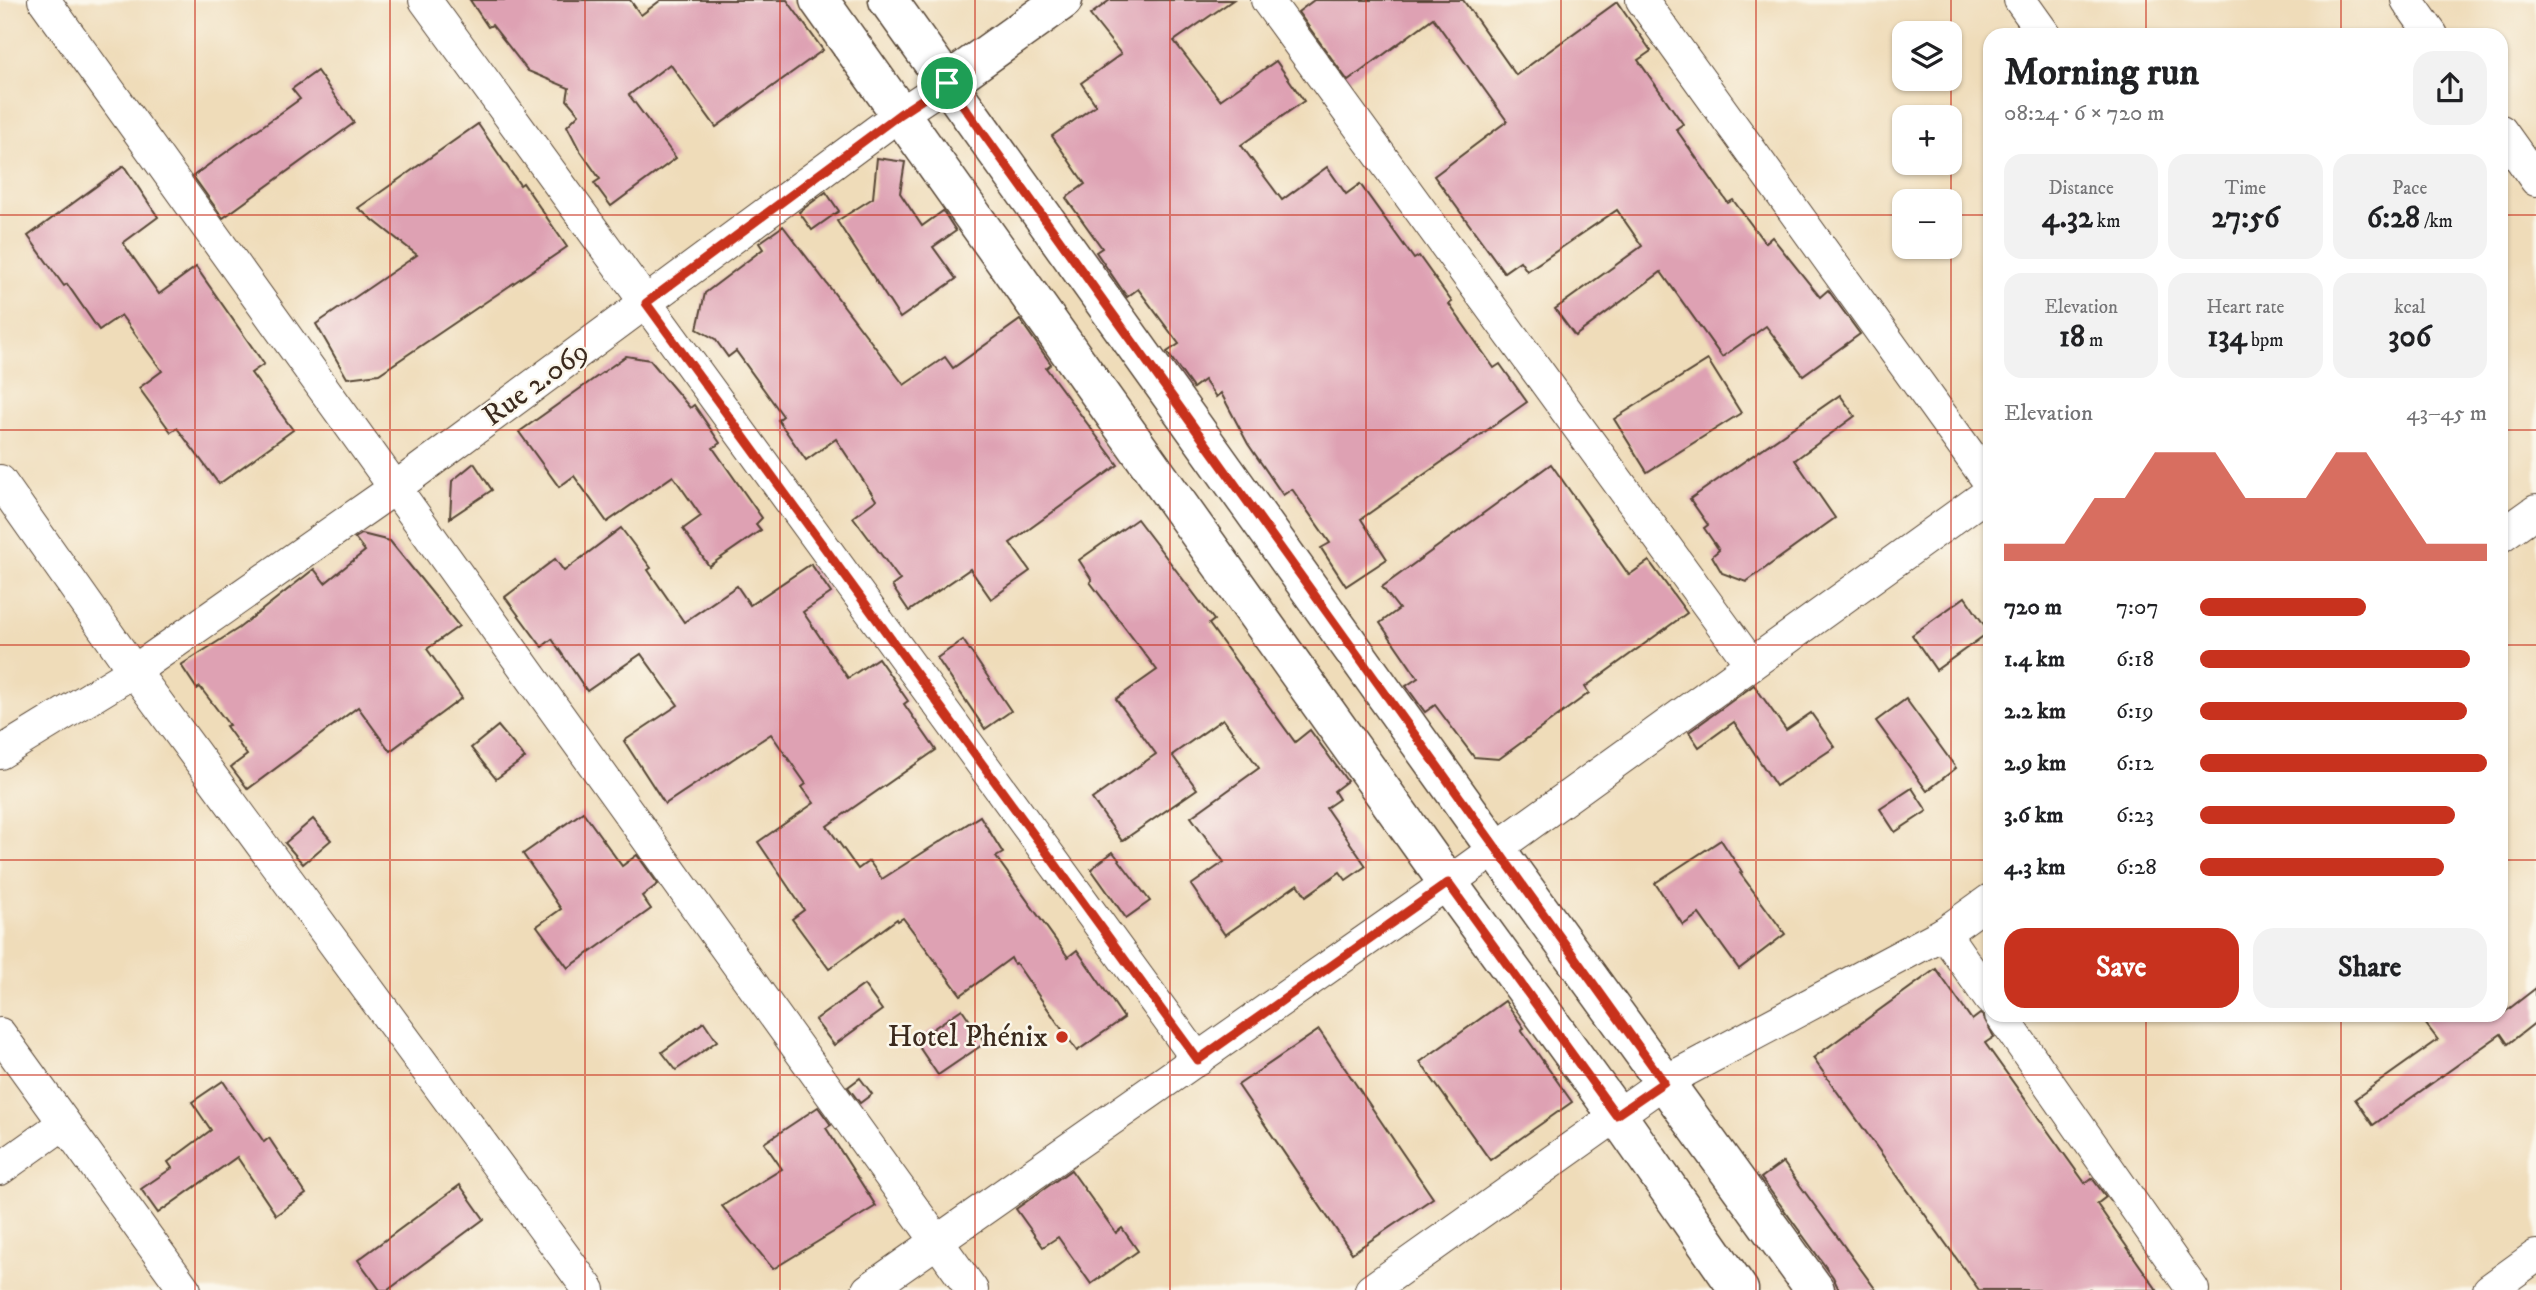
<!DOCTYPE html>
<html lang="en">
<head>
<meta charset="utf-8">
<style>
  body { margin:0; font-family:"IM FELL DW Pica",serif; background:#f2f2f2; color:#202124; height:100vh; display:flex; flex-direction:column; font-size:26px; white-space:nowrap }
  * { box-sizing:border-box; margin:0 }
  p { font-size:23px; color:#757577 }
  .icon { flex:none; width:38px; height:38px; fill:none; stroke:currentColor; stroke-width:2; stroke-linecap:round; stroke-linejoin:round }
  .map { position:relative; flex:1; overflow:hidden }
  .drawer { position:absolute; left:1983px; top:28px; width:525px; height:994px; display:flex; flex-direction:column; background:#fff; border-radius:21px; box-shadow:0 2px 5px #0004 }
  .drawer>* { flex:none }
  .buttons { position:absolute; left:1892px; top:21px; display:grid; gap:14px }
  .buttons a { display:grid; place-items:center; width:70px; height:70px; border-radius:14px; background:#fff; box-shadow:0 2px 5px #0004; font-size:35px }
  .pin { position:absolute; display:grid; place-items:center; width:60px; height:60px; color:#fff; margin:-30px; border:4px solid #fff; border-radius:50%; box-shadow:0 2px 7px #0007 }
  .round { display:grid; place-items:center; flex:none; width:74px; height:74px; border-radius:21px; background:#f2f2f2 }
  .head { display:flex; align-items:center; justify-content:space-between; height:119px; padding:0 21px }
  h1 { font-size:38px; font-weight:700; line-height:52px }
  .stats { display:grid; grid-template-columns:repeat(3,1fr); gap:10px; height:119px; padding:7px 21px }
  .stats div { display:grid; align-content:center; border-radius:18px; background:#f2f2f2; text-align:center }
  .stats b { font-size:30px; font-weight:700 }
  .stats small { font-size:19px; font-weight:400 }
  .stats p { font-size:19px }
  .chart { height:196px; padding:14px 21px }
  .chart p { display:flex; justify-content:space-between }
  .chart svg { width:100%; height:126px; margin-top:7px; fill:#c8321e; opacity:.7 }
  .cta { display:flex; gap:14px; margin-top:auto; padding:14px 21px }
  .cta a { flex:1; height:80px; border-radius:21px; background:#c8321e; color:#fff; font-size:28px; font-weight:700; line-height:80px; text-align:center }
  .cta a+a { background:#f2f2f2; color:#202124 }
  ul { padding:0 21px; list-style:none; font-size:23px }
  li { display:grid; grid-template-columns:112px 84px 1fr; align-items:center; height:52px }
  li i { height:18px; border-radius:9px; background:#c8321e }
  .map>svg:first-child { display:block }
  .building { fill:#dea1b3 }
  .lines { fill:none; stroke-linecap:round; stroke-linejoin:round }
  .minor-casing { stroke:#564535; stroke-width:34 }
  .tertiary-casing { stroke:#564535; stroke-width:41 }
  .minor { stroke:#fff; stroke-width:32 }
  .tertiary { stroke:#fff; stroke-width:38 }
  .route-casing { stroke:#fff; stroke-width:14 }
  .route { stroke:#c8321e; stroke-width:9 }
  .grid { fill:none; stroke:#c8321e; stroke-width:2; stroke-opacity:0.55 }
  .poi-dot { fill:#c8321e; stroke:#fbf7ec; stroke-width:2.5 }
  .labels { text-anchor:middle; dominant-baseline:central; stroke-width:5; stroke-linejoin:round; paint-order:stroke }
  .street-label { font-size:30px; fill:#3b2a1e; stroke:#fbf7ec }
  .poi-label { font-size:30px; fill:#3b2a1e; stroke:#fbf7ec; text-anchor:end }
</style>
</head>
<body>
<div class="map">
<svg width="2536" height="1290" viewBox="0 0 2536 1290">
  <rect width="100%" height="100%" fill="#fbf7ec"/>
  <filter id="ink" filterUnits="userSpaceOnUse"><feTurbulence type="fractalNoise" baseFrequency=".0143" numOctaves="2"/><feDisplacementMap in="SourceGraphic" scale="14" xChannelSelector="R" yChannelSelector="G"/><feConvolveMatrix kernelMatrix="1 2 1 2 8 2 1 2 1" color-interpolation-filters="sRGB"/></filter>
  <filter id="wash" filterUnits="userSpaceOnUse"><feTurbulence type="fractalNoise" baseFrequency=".00686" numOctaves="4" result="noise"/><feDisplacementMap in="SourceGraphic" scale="28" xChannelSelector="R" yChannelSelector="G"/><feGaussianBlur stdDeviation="1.57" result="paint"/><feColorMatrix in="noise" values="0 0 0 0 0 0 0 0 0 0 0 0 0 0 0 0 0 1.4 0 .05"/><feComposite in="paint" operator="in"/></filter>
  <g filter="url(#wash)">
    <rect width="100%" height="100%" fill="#efdcb9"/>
    <g id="blocks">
      <g class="building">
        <polygon points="470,0 630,0 641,15 661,0 787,0 823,50 716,127 670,64 629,95 676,158 611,206 594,183 600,179 579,149 567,126 579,114 567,100 569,88 528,71 492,25 488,27"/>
        <polygon points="1110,0 1233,0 1174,41 1220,100 1276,61 1304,101 1241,145 1282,200 1327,167 1346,194 1360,184 1414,259 1419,256 1452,302 1449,304 1494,368 1500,364 1527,402 1361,519 1387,559 1346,586 1321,548 1330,543 1292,489 1283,495 1248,444 1221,393 1216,397 1204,380 1193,388 1167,352 1179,344 1138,289 1127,297 1096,252 1102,248 1066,198 1085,184 1052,136 1096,105 1081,83 1121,54 1090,15"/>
        <polygon points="1314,0 1463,0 1516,75 1617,2 1651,51 1638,60 1683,124 1676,129 1728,203 1733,200 1765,243 1772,237 1820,297 1828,290 1860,334 1803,375 1766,326 1722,357 1661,272 1575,336 1555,309 1642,246 1617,210 1527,271 1520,261 1504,272 1434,176 1507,121 1433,18 1348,81 1298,12"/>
        <polygon points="317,71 354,123 223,218 193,176 300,99 292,89"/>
        <polygon points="478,124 520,185 523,183 567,247 379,374 347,378 316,324 417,255 358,208"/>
        <polygon points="877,158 905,162 900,193 922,226 943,211 956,231 933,247 956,279 900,318 837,221 873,198"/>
        <polygon points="124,166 158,217 123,243 159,294 196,267 264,364 251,373 293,430 219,484 177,428 171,432 139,388 162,371 121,315 99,330 67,284 64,286 28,236"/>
        <polygon points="826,192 839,211 812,230 799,212"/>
        <polygon points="783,226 904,385 945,357 953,368 1020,320 1051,364 1046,368 1118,465 1010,543 1030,571 991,599 970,569 909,611 892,586 900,580 853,517 876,500 836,439 806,460 778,420 783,416 736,351 728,357 715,339 697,329 705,293 763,249 759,243"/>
        <polygon points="626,356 650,360 690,408 694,405 720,443 713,448 762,518 756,524 761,530 709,566 683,529 701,516 673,476 607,522 574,476 559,487 519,432"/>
        <polygon points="1708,360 1741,413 1647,472 1614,419"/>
        <polygon points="1840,395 1855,416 1795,460 1835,518 1746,582 1722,573 1712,556 1719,550 1704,528 1708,525 1690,499"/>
        <polygon points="474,463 492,490 450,518 452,481"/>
        <polygon points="1551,464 1629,575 1649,561 1687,613 1585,687 1589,693 1499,759 1474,757 1435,705 1425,712 1406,686 1418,678 1380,623 1399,609 1382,587"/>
        <polygon points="1137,519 1214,620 1209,624 1295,742 1310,730 1347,781 1334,791 1339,799 1326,808 1366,866 1346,880 1340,872 1306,896 1298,884 1225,935 1191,885 1224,862 1191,817 1259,768 1223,719 1172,755 1197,789 1122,841 1092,799 1156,754 1116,699 1157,670 1090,582 1092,580 1079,560"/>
        <polygon points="621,528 651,568 648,570 684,622 737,586 750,605 811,564 831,593 803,612 848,678 878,658 908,701 904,704 936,750 827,826 858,869 869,861 882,879 980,816 1003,853 996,857 1068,957 1077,950 1124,1018 1077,1051 1016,963 1014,964 1011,958 961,995 903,918 898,921 897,919 829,969 792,919 804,910 758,842 814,803 802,787 806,784 771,734 665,804 624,741 678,705 641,654 587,691 552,639 542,647 505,597 555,559 564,571"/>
        <polygon points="362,534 390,541 459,626 427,649 462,698 390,751 358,707 248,789 231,767 247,755 226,726 229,725 200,687 197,689 181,665 239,628 314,569 325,583 365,551 355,538"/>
        <polygon points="1965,597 1989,632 1936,670 1912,635"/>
        <polygon points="963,640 1011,711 985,729 937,658"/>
        <polygon points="1754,685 1786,730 1811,713 1835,747 1776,786 1734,722 1699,747 1689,732"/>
        <polygon points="1906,699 1956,768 1927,791 1876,721"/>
        <polygon points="498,726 525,758 496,779 471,748"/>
        <polygon points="1912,788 1927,811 1895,832 1880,809"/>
        <polygon points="583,812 622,866 637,855 658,884 642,896 651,909 568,968 537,926 561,909 523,854"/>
        <polygon points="313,819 331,840 303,864 285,843"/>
        <polygon points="1721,840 1742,872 1740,873 1785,934 1739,969 1699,914 1683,925 1655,883"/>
        <polygon points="1113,852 1150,901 1126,918 1091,869"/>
        <polygon points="1936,969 1972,1020 1980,1014 1983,1016 1994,1037 1985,1043 2085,1183 2092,1178 2106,1197 2097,1204 2157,1290 1979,1290 1813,1058"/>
        <polygon points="864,985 882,1010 834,1045 815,1020"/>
        <polygon points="2536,988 2536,1022 2508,1044 2501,1034 2373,1125 2355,1099 2438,1040 2419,1015 2501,1015"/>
        <polygon points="1505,1001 1524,1028 1521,1030 1572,1102 1490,1160 1420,1062"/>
        <polygon points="962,1009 985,1043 938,1075 915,1041"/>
        <polygon points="704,1022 717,1041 676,1070 662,1052"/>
        <polygon points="1319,1030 1433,1198 1352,1253 1238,1085"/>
        <polygon points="860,1078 872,1094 860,1103 848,1087"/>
        <polygon points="223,1081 264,1142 269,1138 306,1194 276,1215 237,1157 158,1213 141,1189 172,1168 168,1162 211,1130 192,1102"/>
        <polygon points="818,1107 831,1125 826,1128 876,1206 773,1269 722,1206 782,1169 764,1143"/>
        <polygon points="1783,1162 1876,1290 1839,1290 1833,1277 1761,1178"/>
        <polygon points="1071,1170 1116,1233 1122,1228 1138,1251 1091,1284 1058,1237 1043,1247 1016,1209"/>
        <polygon points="460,1185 484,1219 388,1290 380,1290 358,1260"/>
      </g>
    </g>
  </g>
  <g filter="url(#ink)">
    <use href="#blocks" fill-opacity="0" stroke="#564535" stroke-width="2"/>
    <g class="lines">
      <g class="minor-casing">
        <g id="minor">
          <polyline points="44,0 972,1290"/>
          <polyline points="425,0 1198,1060"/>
          <polyline points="1267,0 1751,664"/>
          <polyline points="1642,0 1990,483"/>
          <polyline points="2020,0 2045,35"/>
          <polyline points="2407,0 2432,35"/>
          <polyline points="2501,131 2536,180"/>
          <polyline points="0,481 134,671 589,1290"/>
          <polyline points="2501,536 2536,511"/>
          <polyline points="0,753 134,671 395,488 900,114 947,83"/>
          <polyline points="1944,933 1990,999"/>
          <polyline points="2001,1015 2193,1290"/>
          <polyline points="0,1034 185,1290"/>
          <polyline points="0,1169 63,1124"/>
          <polyline points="868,1290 1448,883 1990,492"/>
          <polyline points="1371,1290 1664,1082 1944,933 1990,900"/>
          <polyline points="2489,1290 2536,1256"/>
        </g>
      </g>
      <g class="tertiary-casing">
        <g id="tertiary">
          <polyline points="819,0 1448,883 1617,1115 1739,1290"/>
          <polyline points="888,0 1495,848 1815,1290"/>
          <polyline points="947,83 1063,0"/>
        </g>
      </g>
      <use href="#minor" class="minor"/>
      <use href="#tertiary" class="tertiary"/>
    </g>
  </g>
  <g class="lines" filter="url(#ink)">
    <g class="route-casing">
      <polygon id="route" points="947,83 1664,1082 1616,1115 1448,883 1198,1060 646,303 900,114"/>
    </g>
    <use href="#route" class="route"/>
  </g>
  <path class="grid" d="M195 0V1290M390 0V1290M585 0V1290M780 0V1290M975 0V1290M1170 0V1290M1366 0V1290M1561 0V1290M1756 0V1290M1951 0V1290M2146 0V35M2341 0V35M0 215H1904M1950 215H1990M2501 215H2536M0 430H1990M2501 430H2536M0 645H1990M2501 645H2536M0 860H1990M2501 860H2536M2146 1015V1290M2341 1015V1290M0 1075H2536"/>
  <circle class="poi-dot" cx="1062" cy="1037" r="7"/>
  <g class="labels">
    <g class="street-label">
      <text transform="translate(536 384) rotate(-36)">Rue 2.069</text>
    </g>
    <g class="poi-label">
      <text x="1048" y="1037">Hotel Phénix</text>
    </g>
  </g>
</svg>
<div class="buttons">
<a><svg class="icon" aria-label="layers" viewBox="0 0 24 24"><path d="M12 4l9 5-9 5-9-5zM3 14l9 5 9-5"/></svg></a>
<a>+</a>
<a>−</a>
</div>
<div class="pin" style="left:947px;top:83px;background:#1e9e55"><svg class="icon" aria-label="arrive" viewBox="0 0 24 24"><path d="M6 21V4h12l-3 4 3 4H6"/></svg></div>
<section class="drawer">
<div class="head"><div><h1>Morning run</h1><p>08:24 · 6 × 720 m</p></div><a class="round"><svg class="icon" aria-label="share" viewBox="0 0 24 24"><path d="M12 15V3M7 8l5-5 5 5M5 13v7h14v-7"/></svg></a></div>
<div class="stats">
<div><p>Distance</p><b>4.32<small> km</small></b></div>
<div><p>Time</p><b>27:56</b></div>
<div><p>Pace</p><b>6:28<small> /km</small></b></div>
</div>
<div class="stats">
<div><p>Elevation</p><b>18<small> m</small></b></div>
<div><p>Heart rate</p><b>134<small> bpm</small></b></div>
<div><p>kcal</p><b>306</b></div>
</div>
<div class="chart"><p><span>Elevation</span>43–45 m</p>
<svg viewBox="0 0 160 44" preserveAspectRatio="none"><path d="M0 44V38L10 38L20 38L30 22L40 22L50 6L60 6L70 6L80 22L90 22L100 22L110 6L120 6L130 22L140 38L150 38L160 38V44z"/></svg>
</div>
<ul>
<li><b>720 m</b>7:07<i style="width:58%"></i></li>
<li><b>1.4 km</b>6:18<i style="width:94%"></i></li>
<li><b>2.2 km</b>6:19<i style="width:93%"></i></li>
<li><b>2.9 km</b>6:12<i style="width:100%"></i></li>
<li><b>3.6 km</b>6:23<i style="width:89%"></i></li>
<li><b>4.3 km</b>6:28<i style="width:85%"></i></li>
</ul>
<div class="cta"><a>Save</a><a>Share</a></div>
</section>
</div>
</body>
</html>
